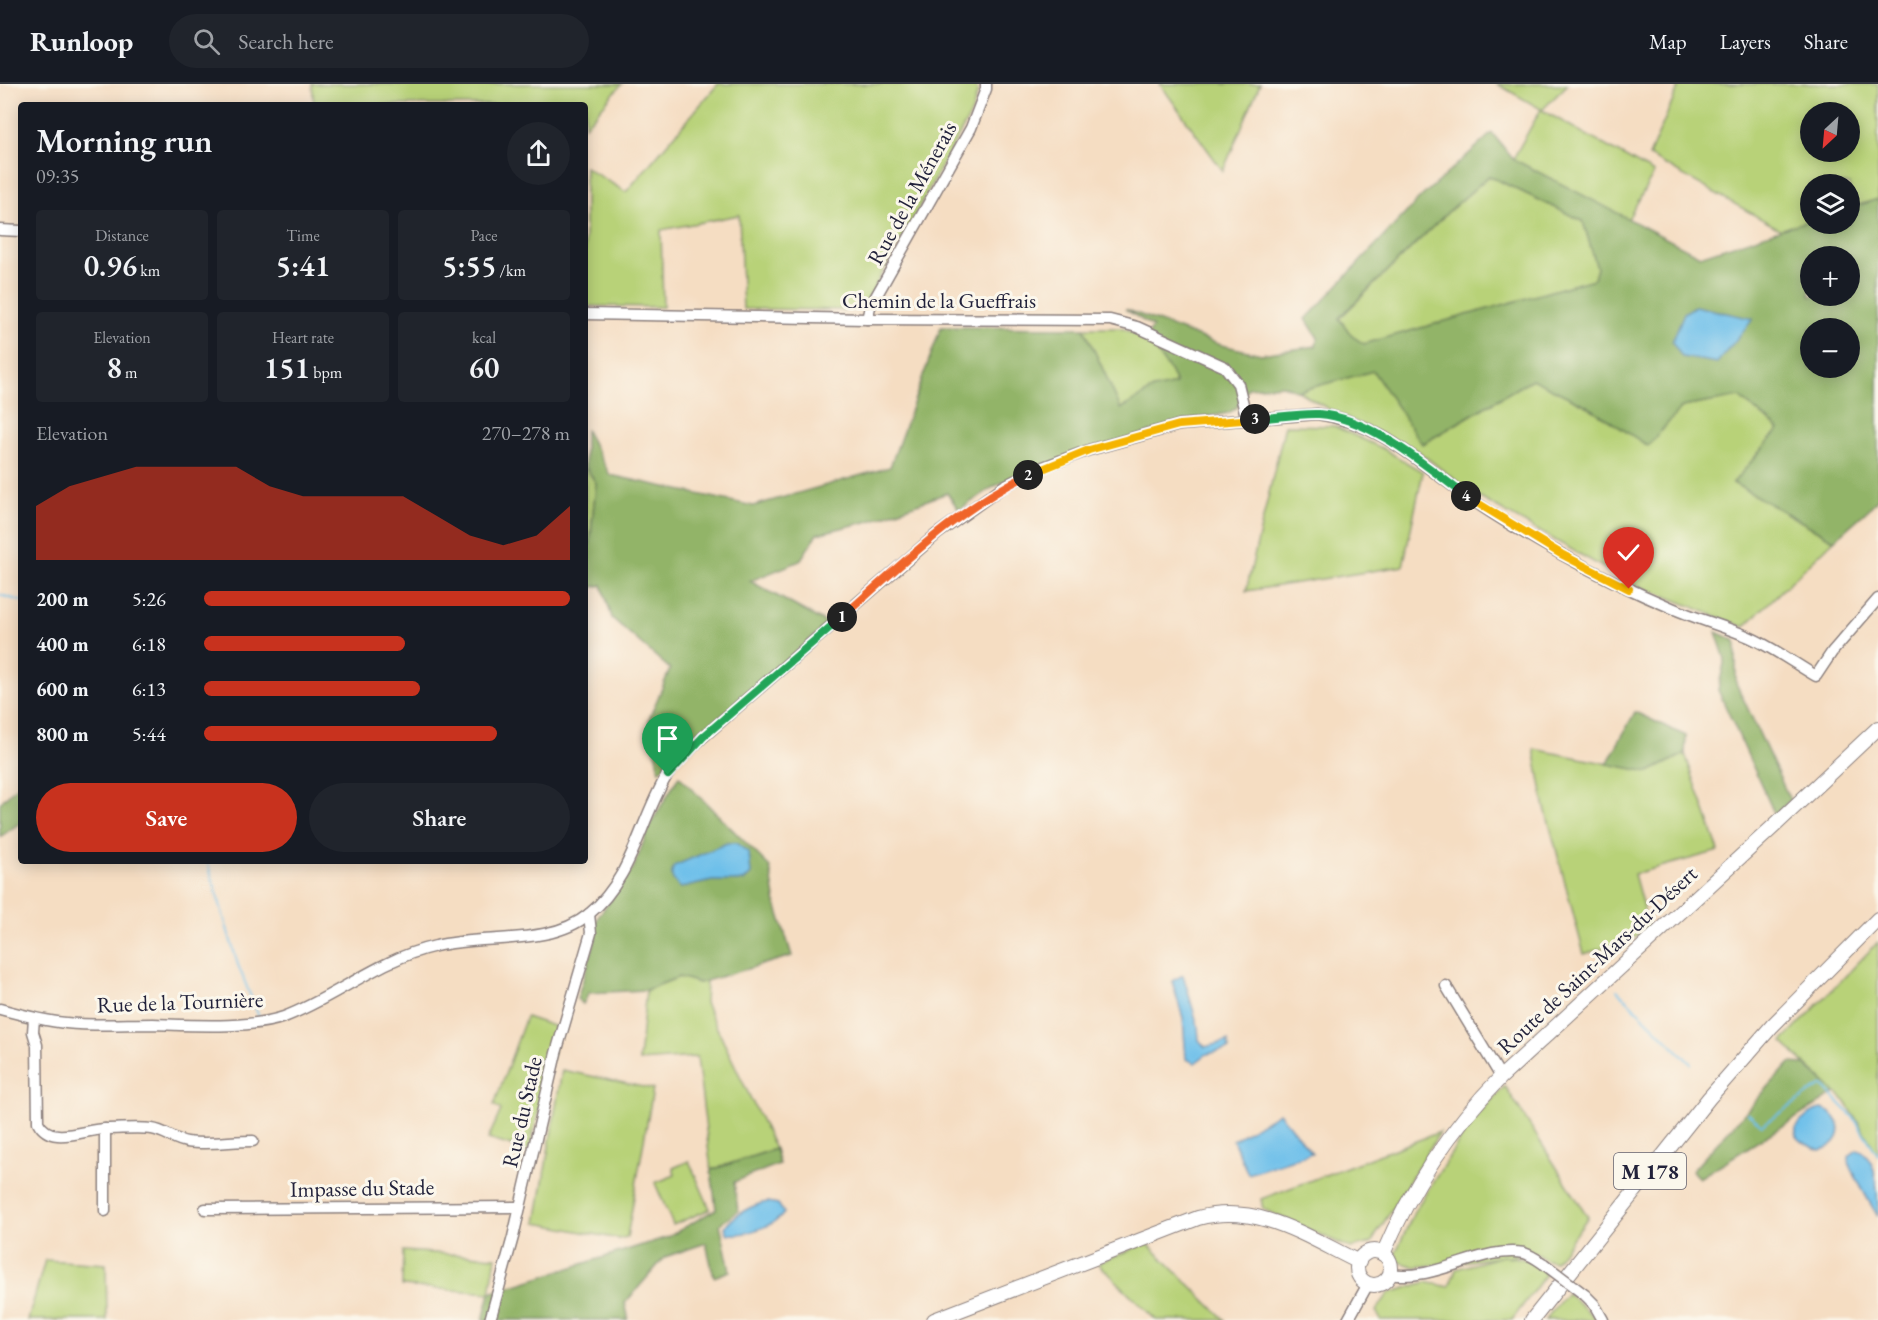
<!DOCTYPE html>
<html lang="en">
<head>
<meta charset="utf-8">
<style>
  body { margin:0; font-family:"EB Garamond",serif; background:#20242c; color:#f1f3f6; height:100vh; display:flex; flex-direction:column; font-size:22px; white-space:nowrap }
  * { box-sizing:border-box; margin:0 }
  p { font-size:20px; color:#9ea1a6 }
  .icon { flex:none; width:33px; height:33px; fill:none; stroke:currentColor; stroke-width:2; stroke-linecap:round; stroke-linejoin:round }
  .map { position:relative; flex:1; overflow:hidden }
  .panel { position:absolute; left:18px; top:18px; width:570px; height:762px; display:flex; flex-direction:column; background:#171b24; border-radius:6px; box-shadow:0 3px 15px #0003 }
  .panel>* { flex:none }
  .needle { width:39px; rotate:206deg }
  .fabs { position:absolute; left:1800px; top:18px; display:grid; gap:12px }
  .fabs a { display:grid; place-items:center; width:60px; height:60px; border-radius:50%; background:#171b24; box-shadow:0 3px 15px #0003; font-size:30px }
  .pin { position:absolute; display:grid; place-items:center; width:51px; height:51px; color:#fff; margin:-62px -26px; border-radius:50% 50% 50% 0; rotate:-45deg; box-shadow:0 0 6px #0007 }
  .pin .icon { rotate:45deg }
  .km { position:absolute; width:30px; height:30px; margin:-15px; border-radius:50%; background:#222; color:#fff; font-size:16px; line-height:30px; text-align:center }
  .round { display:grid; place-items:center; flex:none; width:63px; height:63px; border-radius:32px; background:#20242c }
  .headline { display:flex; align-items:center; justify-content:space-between; height:102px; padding:0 18px }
  h1 { font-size:33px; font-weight:600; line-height:45px }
  .metrics { display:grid; grid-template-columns:repeat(3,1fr); gap:9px; height:102px; padding:6px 18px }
  .metrics div { display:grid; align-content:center; border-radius:6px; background:#20242c; text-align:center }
  .metrics b { font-size:30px; font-weight:600 }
  .metrics small { font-size:16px; font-weight:400 }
  .metrics p { font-size:16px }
  .chart { height:168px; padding:12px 18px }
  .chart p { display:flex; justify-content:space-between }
  .chart svg { width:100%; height:108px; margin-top:6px; fill:#c8321e; opacity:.7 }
  .action { display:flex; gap:12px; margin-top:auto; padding:12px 18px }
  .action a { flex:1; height:69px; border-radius:36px; background:#c8321e; color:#fff; font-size:24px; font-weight:600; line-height:69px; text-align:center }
  .action a+a { background:#20242c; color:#f1f3f6 }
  ul { padding:0 18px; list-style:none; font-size:20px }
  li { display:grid; grid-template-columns:96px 72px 1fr; align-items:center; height:45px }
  li i { height:15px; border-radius:8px; background:#c8321e }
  header { display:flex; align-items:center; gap:36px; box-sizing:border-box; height:84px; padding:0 30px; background:#171b24; border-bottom:2px solid #363941 }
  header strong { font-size:28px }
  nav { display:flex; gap:33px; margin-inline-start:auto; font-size:21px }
  .search { width:420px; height:54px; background:#20242c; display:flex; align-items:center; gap:15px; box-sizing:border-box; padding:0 21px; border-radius:33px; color:#9ea1a6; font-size:22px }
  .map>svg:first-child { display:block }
  .green { fill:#b8d278; stroke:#6d7a5a; stroke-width:1.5; fill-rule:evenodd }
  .forest { fill:#92b468; stroke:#5a6b52; stroke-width:1.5; fill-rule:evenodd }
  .water { fill:#6ec0ea; stroke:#487192; stroke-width:1.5 }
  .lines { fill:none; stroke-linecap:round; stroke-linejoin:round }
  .stream { stroke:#6ec0ea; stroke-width:2 }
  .minor-casing { stroke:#8c807e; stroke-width:13 }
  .major-casing { stroke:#8c807e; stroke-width:16 }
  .minor { stroke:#fff; stroke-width:10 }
  .major { stroke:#fff; stroke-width:14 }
  .minor-bridge-casing { stroke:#8c807e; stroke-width:13; stroke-linecap:butt }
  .minor-bridge { stroke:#fff; stroke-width:10 }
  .split-1-casing { stroke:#fff; stroke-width:12 }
  .split-2-casing { stroke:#fff; stroke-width:12 }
  .split-3-casing { stroke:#fff; stroke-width:12 }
  .split-4-casing { stroke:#fff; stroke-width:12 }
  .split-5-casing { stroke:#fff; stroke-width:12 }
  .split-1 { stroke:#22a559; stroke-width:8 }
  .split-2 { stroke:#f0652b; stroke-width:8 }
  .split-3 { stroke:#f5b400; stroke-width:8 }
  .split-4 { stroke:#22a559; stroke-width:8 }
  .split-5 { stroke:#f5b400; stroke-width:8 }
  .labels { text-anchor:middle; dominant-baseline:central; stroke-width:6; stroke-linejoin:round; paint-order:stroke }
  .shield { fill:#fbf7ec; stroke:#636270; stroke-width:1.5 }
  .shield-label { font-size:21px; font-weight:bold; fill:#22223b }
  .street-label { font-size:22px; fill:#22223b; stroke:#fbf7ec }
</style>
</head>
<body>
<header>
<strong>Runloop</strong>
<div class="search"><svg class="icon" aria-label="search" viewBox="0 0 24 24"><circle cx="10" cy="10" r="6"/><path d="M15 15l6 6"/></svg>Search here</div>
<nav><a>Map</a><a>Layers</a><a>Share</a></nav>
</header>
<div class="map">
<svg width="1878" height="1236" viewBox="0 0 1878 1236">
  <rect width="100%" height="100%" fill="#fbf7ec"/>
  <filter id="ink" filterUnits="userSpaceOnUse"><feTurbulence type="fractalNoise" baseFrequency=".0167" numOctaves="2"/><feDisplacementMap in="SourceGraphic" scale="12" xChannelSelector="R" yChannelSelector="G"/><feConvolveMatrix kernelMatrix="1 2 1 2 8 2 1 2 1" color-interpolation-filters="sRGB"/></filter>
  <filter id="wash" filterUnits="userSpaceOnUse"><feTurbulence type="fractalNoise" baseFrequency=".008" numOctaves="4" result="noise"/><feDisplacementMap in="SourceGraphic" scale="24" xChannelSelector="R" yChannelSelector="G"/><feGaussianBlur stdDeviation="1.35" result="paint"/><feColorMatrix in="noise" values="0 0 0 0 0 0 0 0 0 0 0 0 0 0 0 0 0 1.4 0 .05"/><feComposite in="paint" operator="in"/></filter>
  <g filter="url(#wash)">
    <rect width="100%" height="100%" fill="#f5ddc2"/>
    <g class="green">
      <polygon points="312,0 622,0 585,42 585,21 314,21"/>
      <polygon points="718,0 974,0 978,7 972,28 864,222 855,226 743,225 739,131 661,146 663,223 585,222 585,83 626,108"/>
      <polygon points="1160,0 1260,0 1223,87"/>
      <polygon points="1497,0 1568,0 1542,26 1654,89 1628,135 1513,75 1541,25"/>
      <path d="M1680 0H1878V115L1850 124V100H1810V136L1781 146 1649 72ZM1810 28H1850V68H1810Z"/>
      <polygon points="1489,92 1583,137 1597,184 1594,195 1364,260 1352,252 1339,235 1447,129"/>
      <polygon points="1084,244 1121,244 1146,254 1171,288 1176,300 1153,306 1121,325"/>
      <polygon points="1373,287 1423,360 1532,295 1587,322 1682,323 1739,313 1779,345 1733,399 1834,456 1744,543 1629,498 1473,410 1418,367 1330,326 1298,307"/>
      <polygon points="1285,341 1334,342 1382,364 1423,388 1403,482 1246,507"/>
      <polygon points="585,382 596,399 590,460 585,462"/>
      <polygon points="1534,665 1649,688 1685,670 1719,767 1634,790 1649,845 1627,857 1584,870 1544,720"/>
      <polygon points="1878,858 1878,1071 1846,1018 1782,958"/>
      <polygon points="680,893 698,899 706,897 705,919 775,1065 711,1086 697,973 639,977 646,906"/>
      <polygon points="526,933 559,944 529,1067 488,1055 501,1026 494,1021"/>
      <polygon points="562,986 653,1005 627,1153 619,1155 536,1139"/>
      <polygon points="1505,1002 1588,1133 1555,1178 1546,1176 1536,1169 1416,1183 1399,1178 1396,1168 1415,1126 1472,1037"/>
      <polygon points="1440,1048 1371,1159 1350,1164 1263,1125 1261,1115"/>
      <polygon points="689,1077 710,1125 673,1141 655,1099 675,1091 673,1084"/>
      <polygon points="1147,1159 1225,1236 1156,1236 1098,1179"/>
      <polygon points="403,1167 496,1173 490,1209 402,1202"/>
      <path d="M1502 1172C1523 1174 1531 1174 1546 1190L1512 1236H1381L1376 1227 1389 1209 1426 1198 1449 1203 1456 1185Z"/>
      <polygon points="45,1176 106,1180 107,1236 28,1236"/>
      <polygon points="1567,1209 1598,1236 1545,1236"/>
    </g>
    <g class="forest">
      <path d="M1492 49 1513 75 1700 172 1810 136V140H1850V124L1878 115V414L1869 425 1834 456 1733 399 1779 345 1739 313 1682 323 1648 362 1587 322 1532 295 1422 360 1373 287 1298 307 1283 301 1248 304 1237 323 1229 329 1184 337 1029 387 995 402 959 426 947 409 870 437 817 450 800 477 750 497 828 540 659 687 649 635 670 585 612 534 602 501 585 505V462L590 460 596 399 585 382V345L610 391 753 422 890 383 941 243 1084 244 1121 325 1153 305 1176 300 1171 288 1146 254 1153 243 1125 225 1221 261 1261 270 1316 262 1318 254 1306 235 1421 113ZM1489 92 1583 137 1597 184 1594 195 1364 260 1352 252 1339 234 1447 129ZM1810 172H1850V212H1810ZM1810 244H1850V284H1810Z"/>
      <polygon points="1716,548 1736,557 1736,599 1790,716 1775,731 1718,606 1725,575"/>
      <polygon points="1635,628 1686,652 1685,670 1649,688 1607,680"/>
      <polygon points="679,692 770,783 776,820 792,872 699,899 679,893 646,906 589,909 583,920 577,915 596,854 595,840 598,833 633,785 651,739"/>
      <polygon points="21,698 21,738 0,753 0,719"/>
      <polygon points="1790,979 1804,980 1836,1009 1699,1094 1692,1087"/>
      <polygon points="775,1065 779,1080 734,1098 738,1127 720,1140 730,1187 714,1193 706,1159 665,1173 625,1219 628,1232 627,1236 483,1236 490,1209 668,1153 716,1125 711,1086"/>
    </g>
    <g class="water">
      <polygon points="1695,222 1753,235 1717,279 1682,273 1672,258 1684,229"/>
      <path d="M727 759H736L749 769 751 790 744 797H712L681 804C673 797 669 793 674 782Z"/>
      <polygon points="1183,891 1198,942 1199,956 1205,963 1228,957 1229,965 1207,970 1195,979 1186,975 1183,934 1172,897"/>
      <path d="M1822 1025C1846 1033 1846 1060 1820 1066 1803 1060 1784 1050 1805 1034 1810 1029 1815 1026 1822 1025Z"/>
      <polygon points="1279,1029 1312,1069 1248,1090 1233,1056"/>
      <path d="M1857 1066C1878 1069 1878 1114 1878 1133 1872 1122 1847 1081 1848 1073Z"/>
      <path d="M768 1118 778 1120 784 1129C776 1142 743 1152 728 1150L725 1143C734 1131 753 1120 768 1118Z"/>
    </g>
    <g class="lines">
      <g class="stream">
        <polyline points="0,511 21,517"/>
        <polyline points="207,777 238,881 259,933"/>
        <polyline points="1617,906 1691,980"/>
        <polyline points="1747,1029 1762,1041 1822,1001 1853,1033 1878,1071"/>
      </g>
    </g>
  </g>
  <g filter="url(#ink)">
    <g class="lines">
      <g class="minor-casing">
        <g id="minor">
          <polyline points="0,146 21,147"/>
          <polyline points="585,230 867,235 1110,236 1137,243 1225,283 1238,300 1247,336"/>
          <polyline points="867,235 870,223 971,44 986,5 986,0"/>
          <polyline points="1446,902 1501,993"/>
          <path d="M0 925C22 931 44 937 66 939 95 942 124 940 153 940 189 941 250 945 284 933 337 913 378 875 436 862 483 850 550 863 589 830 632 795 639 739 666 693 675 678 691 665 703 653L937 450 1004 402 1043 383 1089 366 1179 341 1317 330C1381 338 1421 381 1471 415 1499 435 1531 453 1561 470 1597 490 1634 508 1672 524 1697 535 1724 542 1749 553 1772 563 1794 579 1816 592L1832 568 1878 515"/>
          <path d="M34 934 33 948 37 961 38 1038C51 1063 83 1045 106 1045 121 1045 138 1043 152 1045 165 1047 174 1056 187 1058 208 1061 231 1057 253 1057"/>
          <polyline points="105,1045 105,1127"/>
          <polyline points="205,1125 520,1123"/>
          <path d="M1390 1190C1437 1198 1482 1161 1524 1169 1531 1171 1538 1176 1544 1180"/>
          <polyline points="1585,1211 1594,1220 1603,1236"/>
          <polyline points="490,1236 513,1153 556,969 591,849 589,830"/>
          <polyline points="1348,1236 1368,1200"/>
        </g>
      </g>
      <g class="major-casing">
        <g id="major">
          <circle cx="1374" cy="1184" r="17"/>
          <path d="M1383 1170C1411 1104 1451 1044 1501 993L1775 741 1878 644"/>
          <path d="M934 1236 1198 1134C1258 1118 1307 1153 1359 1178"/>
          <polyline points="1532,1236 1709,1014 1772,942 1878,835"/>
        </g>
      </g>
      <use href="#minor" class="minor"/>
      <use href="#major" class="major"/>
      <g class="minor-bridge-casing">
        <polyline id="minor-bridge" points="1544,1180 1585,1211"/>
      </g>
      <use href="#minor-bridge" class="minor-bridge"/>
    </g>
  </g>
  <g class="lines" filter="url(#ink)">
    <g class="split-1-casing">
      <polyline id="split-1" points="668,691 703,653 842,533"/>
    </g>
    <g class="split-2-casing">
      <path id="split-2" d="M842 533C900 482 957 425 1028 391"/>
    </g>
    <g class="split-3-casing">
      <polyline id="split-3" points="1028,391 1089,366 1179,341 1255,335"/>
    </g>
    <g class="split-4-casing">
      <path id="split-4" d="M1255 335C1276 334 1298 329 1319 330 1371 334 1426 382 1466 412"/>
    </g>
    <g class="split-5-casing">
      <polyline id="split-5" points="1466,412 1561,470 1629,505"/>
    </g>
    <use href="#split-1" class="split-1"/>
    <use href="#split-2" class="split-2"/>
    <use href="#split-3" class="split-3"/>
    <use href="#split-4" class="split-4"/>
    <use href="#split-5" class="split-5"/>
  </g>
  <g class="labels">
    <rect class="shield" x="1614" y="1069" width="72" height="36" rx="4.5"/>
    <g class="shield-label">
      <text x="1650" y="1087">M 178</text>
    </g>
    <g class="street-label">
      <text transform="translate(912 109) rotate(-61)">Rue de la Ménerais</text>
      <text x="939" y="216">Chemin de la Gueffrais</text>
      <text transform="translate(1597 876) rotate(-43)">Route de Saint-Mars-du-Désert</text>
      <text transform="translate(180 918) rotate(-2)">Rue de la Tournière</text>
      <text transform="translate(522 1028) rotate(-77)">Rue du Stade</text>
      <text transform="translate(362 1104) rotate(-1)">Impasse du Stade</text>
    </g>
  </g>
</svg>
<div class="fabs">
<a><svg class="needle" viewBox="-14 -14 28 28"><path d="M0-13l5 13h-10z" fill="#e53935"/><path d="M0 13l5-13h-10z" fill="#9ea1a6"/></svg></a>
<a><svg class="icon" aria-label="layers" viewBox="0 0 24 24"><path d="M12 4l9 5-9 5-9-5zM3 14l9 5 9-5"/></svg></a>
<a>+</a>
<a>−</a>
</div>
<div class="pin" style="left:668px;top:691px;background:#1e9e55"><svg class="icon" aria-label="arrive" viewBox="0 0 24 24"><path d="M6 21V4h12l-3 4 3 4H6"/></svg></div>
<div class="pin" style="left:1629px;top:505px;background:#d93025"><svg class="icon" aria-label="check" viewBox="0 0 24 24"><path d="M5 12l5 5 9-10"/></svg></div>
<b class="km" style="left:842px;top:533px">1</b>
<b class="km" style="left:1028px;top:391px">2</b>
<b class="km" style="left:1255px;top:335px">3</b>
<b class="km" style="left:1466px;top:412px">4</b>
<section class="panel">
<div class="headline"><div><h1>Morning run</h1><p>09:35</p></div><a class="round"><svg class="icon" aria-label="share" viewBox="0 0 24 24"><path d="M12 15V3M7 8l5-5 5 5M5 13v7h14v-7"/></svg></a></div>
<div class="metrics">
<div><p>Distance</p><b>0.96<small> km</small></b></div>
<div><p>Time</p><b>5:41</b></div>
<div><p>Pace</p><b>5:55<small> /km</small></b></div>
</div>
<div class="metrics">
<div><p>Elevation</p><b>8<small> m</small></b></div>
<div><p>Heart rate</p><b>151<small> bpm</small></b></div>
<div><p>kcal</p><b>60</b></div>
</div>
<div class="chart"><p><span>Elevation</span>270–278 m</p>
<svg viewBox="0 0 160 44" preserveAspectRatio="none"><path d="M0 44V22L10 14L20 10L30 6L40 6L50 6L60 6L70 14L80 18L90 18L100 18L110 18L120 26L130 34L140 38L150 34L160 22V44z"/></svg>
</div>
<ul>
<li><b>200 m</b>5:26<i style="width:100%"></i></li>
<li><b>400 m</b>6:18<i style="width:55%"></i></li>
<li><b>600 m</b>6:13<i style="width:59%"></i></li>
<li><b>800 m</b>5:44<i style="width:80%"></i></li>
</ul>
<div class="action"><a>Save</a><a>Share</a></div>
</section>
</div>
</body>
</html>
